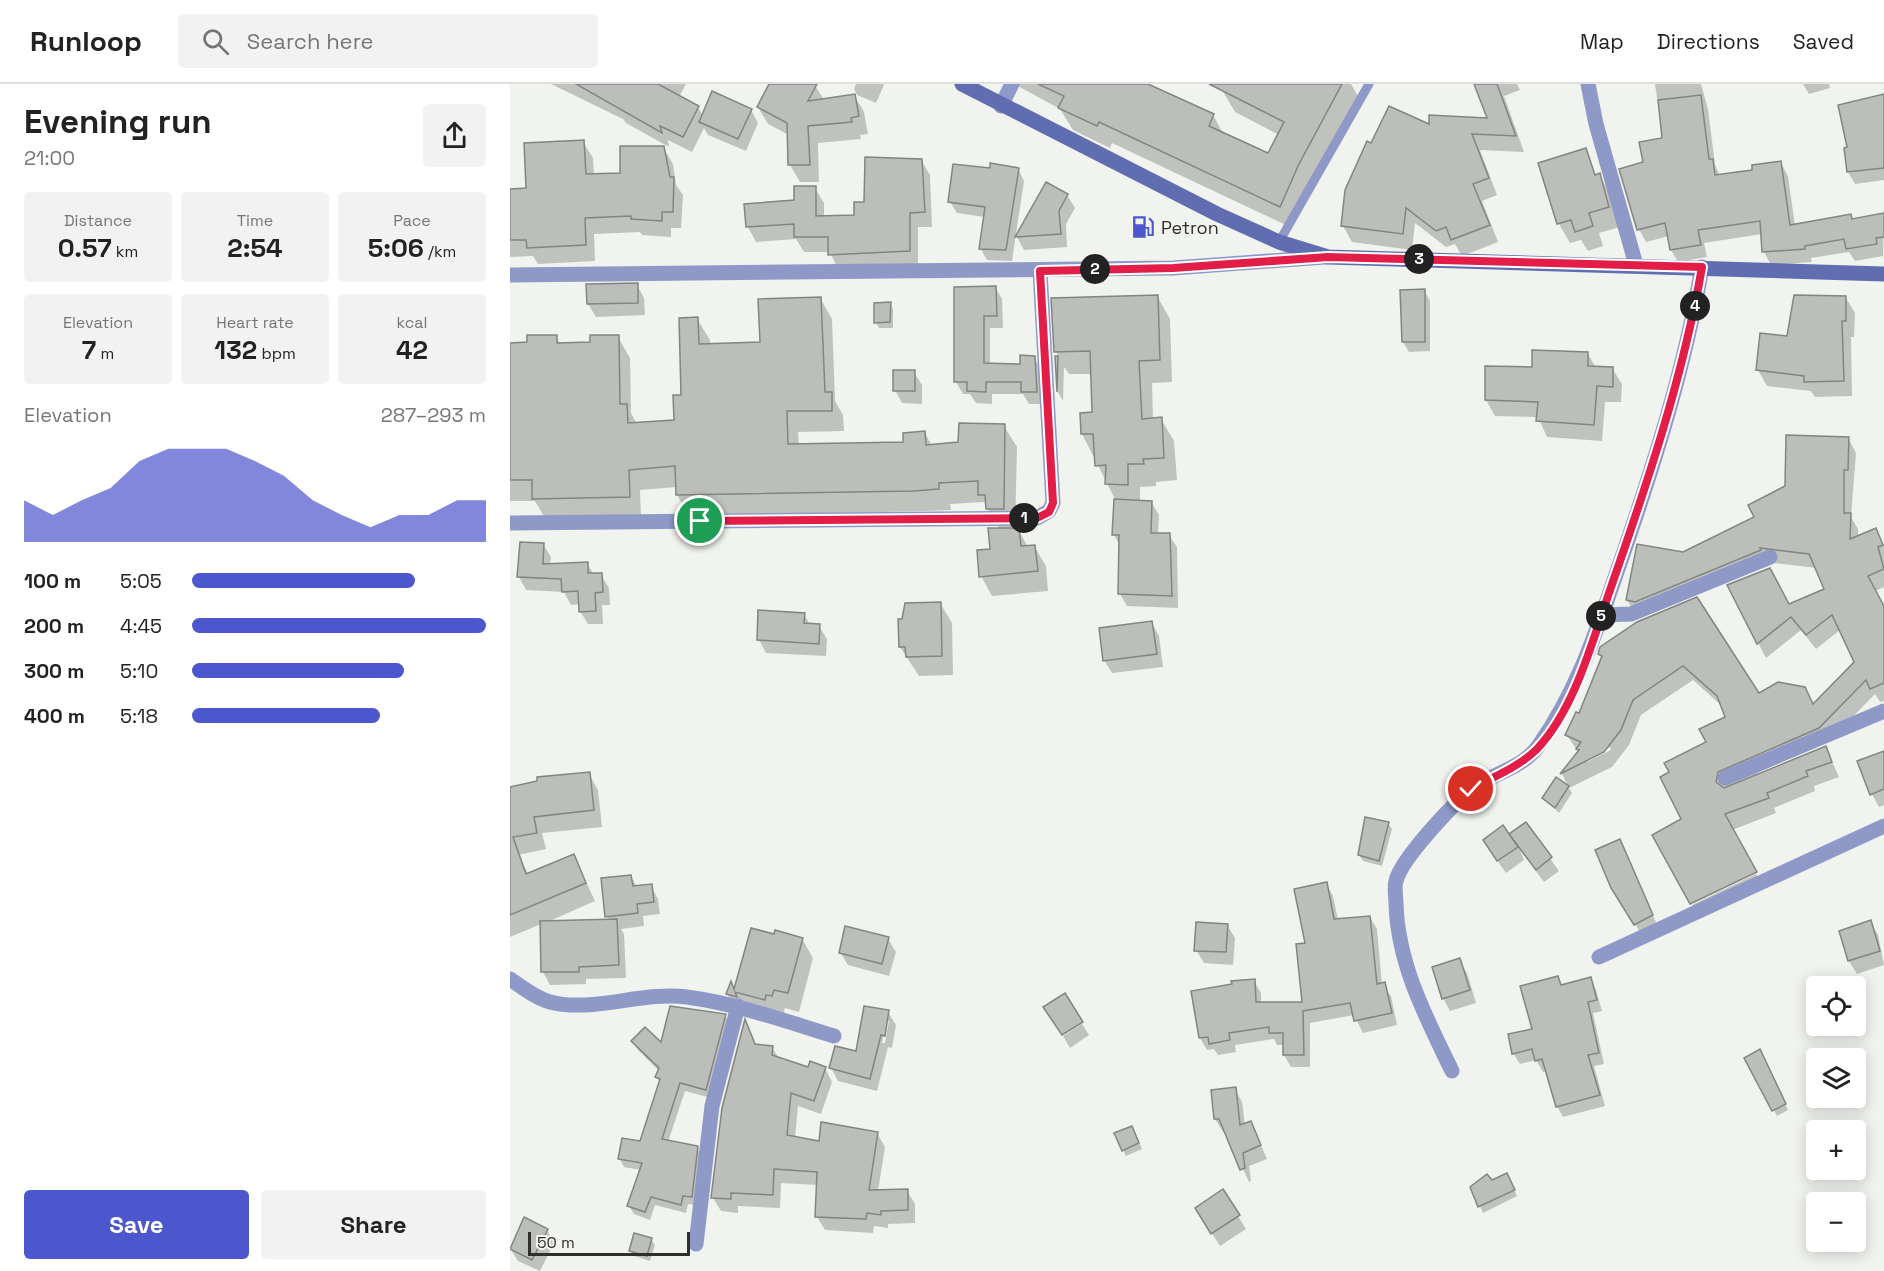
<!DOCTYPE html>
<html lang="en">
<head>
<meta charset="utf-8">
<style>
  body { margin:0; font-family:"Space Grotesk",sans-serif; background:#f2f2f2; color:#222; height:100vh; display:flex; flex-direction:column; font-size:22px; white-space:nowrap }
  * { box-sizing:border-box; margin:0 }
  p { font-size:20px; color:#767676 }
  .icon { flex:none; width:33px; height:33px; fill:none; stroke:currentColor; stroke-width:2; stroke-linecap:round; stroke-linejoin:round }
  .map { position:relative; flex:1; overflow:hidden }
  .sheet { display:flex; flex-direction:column; background:#fff; width:510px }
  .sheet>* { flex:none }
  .buttons { position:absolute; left:1296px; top:892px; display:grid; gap:12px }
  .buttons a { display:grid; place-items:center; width:60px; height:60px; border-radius:6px; background:#fff; box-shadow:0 3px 15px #0003; font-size:30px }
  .scale { position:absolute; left:18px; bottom:15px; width:162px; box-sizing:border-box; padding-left:6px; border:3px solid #2e2f2d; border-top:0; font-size:16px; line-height:21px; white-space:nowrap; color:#2e2f2d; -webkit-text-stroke:4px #f0f3ee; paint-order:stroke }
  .pin { position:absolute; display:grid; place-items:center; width:51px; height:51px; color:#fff; margin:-26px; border:3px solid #fff; border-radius:50%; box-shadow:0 2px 6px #0007 }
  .km { position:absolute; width:30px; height:30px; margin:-15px; border-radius:50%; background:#222; color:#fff; font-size:16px; line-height:30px; text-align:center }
  .round { display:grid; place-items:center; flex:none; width:63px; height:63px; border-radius:6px; background:#f2f2f2 }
  .head { display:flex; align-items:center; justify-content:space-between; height:102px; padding:0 24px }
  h1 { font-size:33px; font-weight:800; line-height:45px }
  .figures { display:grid; grid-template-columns:repeat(3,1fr); gap:9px; height:102px; padding:6px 24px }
  .figures div { display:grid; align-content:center; border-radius:6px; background:#f2f2f2; text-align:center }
  .figures b { font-size:26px; font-weight:800 }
  .figures small { font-size:16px; font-weight:400 }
  .figures p { font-size:16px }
  .chart { height:168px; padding:12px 24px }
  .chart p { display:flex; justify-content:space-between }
  .chart svg { width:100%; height:108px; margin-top:6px; fill:#4d57cd; opacity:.7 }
  .action { display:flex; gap:12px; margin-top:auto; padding:12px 24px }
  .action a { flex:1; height:69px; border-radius:6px; background:#4d57cd; color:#fff; font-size:24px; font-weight:800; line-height:69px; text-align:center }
  .action a+a { background:#f2f2f2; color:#222 }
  ul { padding:0 24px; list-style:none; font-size:20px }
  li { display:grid; grid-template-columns:96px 72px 1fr; align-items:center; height:45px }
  li i { height:15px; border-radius:8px; background:#4d57cd }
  header { display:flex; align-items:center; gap:36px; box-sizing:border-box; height:84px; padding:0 30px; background:#fff; border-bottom:2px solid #e0e0e0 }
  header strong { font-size:28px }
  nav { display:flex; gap:33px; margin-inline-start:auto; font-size:21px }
  .search { width:420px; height:54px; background:#f2f2f2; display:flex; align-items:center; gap:15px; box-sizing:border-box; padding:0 21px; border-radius:6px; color:#767676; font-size:22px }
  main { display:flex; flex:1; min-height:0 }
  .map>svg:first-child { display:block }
  .shadow { fill:#0003; fill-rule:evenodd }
  .building { fill:#bbbeb9; stroke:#828581; stroke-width:1.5 }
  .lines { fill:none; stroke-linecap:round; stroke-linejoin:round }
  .service { stroke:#8e99c8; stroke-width:9 }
  .minor { stroke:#8e99c8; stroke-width:15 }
  .tertiary { stroke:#8e99c8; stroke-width:15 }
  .secondary { stroke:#606db1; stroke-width:15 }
  .route-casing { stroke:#fff; stroke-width:12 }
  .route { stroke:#e11d48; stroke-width:8 }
  .labels { text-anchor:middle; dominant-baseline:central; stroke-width:5; stroke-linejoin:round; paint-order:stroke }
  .poi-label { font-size:18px; fill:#2e2f2d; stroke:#f0f3ee; text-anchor:start }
</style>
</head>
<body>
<header>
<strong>Runloop</strong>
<div class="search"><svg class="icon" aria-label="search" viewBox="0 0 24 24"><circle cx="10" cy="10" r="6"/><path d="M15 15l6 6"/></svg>Search here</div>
<nav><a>Map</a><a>Directions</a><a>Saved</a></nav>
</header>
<main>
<section class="sheet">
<div class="head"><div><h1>Evening run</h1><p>21:00</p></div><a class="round"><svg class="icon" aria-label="share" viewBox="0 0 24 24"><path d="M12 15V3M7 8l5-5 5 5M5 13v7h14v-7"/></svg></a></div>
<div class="figures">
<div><p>Distance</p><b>0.57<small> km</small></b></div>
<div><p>Time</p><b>2:54</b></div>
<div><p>Pace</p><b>5:06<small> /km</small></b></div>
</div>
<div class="figures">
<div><p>Elevation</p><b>7<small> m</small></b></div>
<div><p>Heart rate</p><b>132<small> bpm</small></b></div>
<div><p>kcal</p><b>42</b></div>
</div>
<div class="chart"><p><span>Elevation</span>287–293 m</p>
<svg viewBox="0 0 160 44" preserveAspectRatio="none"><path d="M0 44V27L10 33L20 27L30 22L40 11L50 6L60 6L70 6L80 11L90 17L100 27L110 33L120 38L130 33L140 33L150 27L160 27V44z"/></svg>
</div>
<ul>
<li><b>100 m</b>5:05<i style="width:76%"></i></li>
<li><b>200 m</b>4:45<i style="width:100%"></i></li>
<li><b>300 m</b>5:10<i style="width:72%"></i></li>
<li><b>400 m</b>5:18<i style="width:64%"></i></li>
</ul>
<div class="action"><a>Save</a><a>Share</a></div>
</section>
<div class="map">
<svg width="1374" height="1187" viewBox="0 0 1374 1187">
  <rect width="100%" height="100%" fill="#f0f3ee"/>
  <g class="shadow">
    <polygon points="41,0 176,0 169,13 188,23 193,32 241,26 248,39 236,67 198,51 194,44 182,68 158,56 159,63 116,39 113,35"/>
    <polygon points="261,0 304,0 314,16 344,11 354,28 358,50 350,51 351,55 308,59 309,98 290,98 280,81 279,51 258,40 248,23"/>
    <polygon points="346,0 373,0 374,1 366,19 347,11 344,5"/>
    <polygon points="504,0 635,0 703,31 714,51 758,71 769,51 725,28 712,6 715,0 841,0 849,14 801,103 782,144 602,59 600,64 563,46 550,25"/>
    <polygon points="964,0 1007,0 1010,6 994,12 1014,68 970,66 987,111 972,117 988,158 952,172 945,160 936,163 905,139 902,166 842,158 833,142 862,60 920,43 979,36"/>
    <polygon points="1145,0 1191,0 1198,25 1205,81 1210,92 1244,87 1271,79 1278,92 1285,142 1340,132 1343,136 1374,131 1373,172 1345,177 1339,168 1301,174 1302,178 1261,181 1254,168 1252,150 1194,159 1197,173 1168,178 1161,166 1159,152 1136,158 1129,145 1135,79 1153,55"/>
    <polygon points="1293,0 1319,0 1320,4 1299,10"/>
    <polygon points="1374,11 1374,96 1345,100 1338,88 1335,65 1339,64"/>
    <polygon points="73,58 83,74 84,91 111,90 153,63 163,80 166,101 173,111 171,144 161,144 161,153 132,151 130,148 84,150 85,177 28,180 23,172 0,173 0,106 17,105"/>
    <polygon points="411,76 420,91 422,143 408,143 408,182 328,185 320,168 294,168 286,155 246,158 238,143 286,118 305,104 314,119 314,133 345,132 356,119"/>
    <polygon points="508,85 514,97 502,177 477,176 470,164 475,133 447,129 440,118 481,86"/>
    <polygon points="1082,85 1086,92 1089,91 1101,111 1110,143 1089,149 1093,162 1078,167 1071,156 1060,159 1049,140 1037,102"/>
    <polygon points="537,100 557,111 565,124 556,140 557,163 514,166 507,153"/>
    <polygon points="78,201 127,201 134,214 135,231 86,233 78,220"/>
    <polygon points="485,203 492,215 493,244 480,244 480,281 512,282 524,273 531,286 533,320 519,320 513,310 482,310 482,320 466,319 460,310 453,310 446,298"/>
    <polygon points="914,206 920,217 920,267 899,268 893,258"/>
    <polygon points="647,212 660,235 662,298 642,299 643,335 651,335 664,357 667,396 646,398 646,402 630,403 630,418 641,418 649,431 648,451 659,451 667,463 668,524 617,522 610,510 610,462 604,451 605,415 572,350 584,330 582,290 559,290 554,283 553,317 548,308 546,274 549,274 546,267"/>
    <polygon points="310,214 322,235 325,317 333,331 334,347 288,348 289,362 395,359 415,349 422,362 450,360 494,342 507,363 505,445 508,445 518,463 524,462 536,482 538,507 482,512 471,492 490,446 474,418 440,420 441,426 416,427 179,432 167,411 167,403 130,406 131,434 36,436 25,417 0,417 0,261 19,260 46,253 50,260 81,259 108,253 120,274 121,329 127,340 165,337 187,235 200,256 200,262 252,260"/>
    <polygon points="1336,214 1345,229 1344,253 1341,253 1342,312 1305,313 1301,307 1257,302 1248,286 1279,254"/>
    <polygon points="380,220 383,226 383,244 369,244 366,238"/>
    <polygon points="1078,270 1086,284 1102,284 1112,300 1111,318 1095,318 1092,357 1037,353 1028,333 985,332 976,316 1023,285"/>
    <polygon points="404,288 412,301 412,320 392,319 385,306"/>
    <path d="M1338 354 1346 369 1341 433 1348 445V454L1365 446 1374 461V503L1365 507 1374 524V617L1370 618 1365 610 1318 658 1247 689 1248 691 1316 664 1329 693 1304 702 1305 707 1264 724 1266 729 1222 746 1173 736 1161 689 1197 659 1217 634 1213 623 1183 596 1131 631 1119 661 1102 683 1059 704 1052 690 1070 667 1066 665 1057 651 1070 631 1093 575 1089 570 1128 539 1248 611 1294 604 1304 621 1345 579 1330 546 1306 565 1291 546 1256 574 1219 502 1279 521 1316 505 1307 484 1256 478 1126 531 1117 516 1173 470 1246 434 1276 402ZM1100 663 1101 666 1077 678 1079 674Z"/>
    <polygon points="33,460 41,473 40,481 77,479 84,491 91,491 99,504 100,521 92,521 93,540 78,540 70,527 70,520 61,521 54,508 16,506 9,493"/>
    <polygon points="430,519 442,539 443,591 409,592 390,563 390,537"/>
    <polygon points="294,530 300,541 309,542 317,555 316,572 256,569 249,556"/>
    <polygon points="642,539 649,552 653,583 602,589 594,576"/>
    <polygon points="1374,671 1374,721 1369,723 1362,710"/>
    <polygon points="79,690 88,706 92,743 32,749 36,765 8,771 19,791 64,772 85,817 35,839 100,837 97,832 121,793 127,803 141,802 148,815 150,830 133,832 134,842 111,845 114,850 116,894 76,895 76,900 40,901 33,888 31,840 0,853 0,704"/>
    <polygon points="1046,695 1059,704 1062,709 1049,729 1034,714"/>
    <polygon points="878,739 882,745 872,782 853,777 849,771"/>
    <polygon points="1016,740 1049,787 1034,798 1010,766 1014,776 996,789 982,769 1004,757"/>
    <polygon points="1110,757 1149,845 1133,853 1111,817"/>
    <polygon points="1246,790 1254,803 1190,834 1182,821"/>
    <polygon points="816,800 823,812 828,836 860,833 867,845 872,901 881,912 887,941 853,949 844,931 800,939 800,983 781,983 774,971 774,961 767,961 764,955 725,961 726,968 708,971 704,965 697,966 690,954 683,909 744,897 751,909 751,919 793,920 797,860"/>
    <polygon points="1360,838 1368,851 1374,881 1347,890 1339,877 1330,848"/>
    <polygon points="717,841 725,854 723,881 694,879 686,866"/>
    <polygon points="265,852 292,855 303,874 289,928 275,924 273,931 229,929 217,910 225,907"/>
    <polygon points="378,855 386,868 379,892 338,881 330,868"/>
    <polygon points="949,876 957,889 966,919 940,927 933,914"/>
    <polygon points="1047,893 1053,902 1080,894 1086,906 1092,927 1083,929 1094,980 1084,982 1095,1022 1053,1033 1047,1022 1037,987 1033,988 1026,976 1010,980 1003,969 1024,946"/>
    <path d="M378 928 386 941 382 964 378 963 367 1007 328 997 321 984 347 969ZM376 937H379L375 959H372Z"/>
    <polygon points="215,932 220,940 201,1014 175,1007 158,1058 187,1064 192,1072 186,1121 178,1120 176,1129 145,1121 140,1136 124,1130 119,1122 131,1086 114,1083 110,1075 131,1059 150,999 147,993 149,987 128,966 123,958 152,961"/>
    <polygon points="235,939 246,961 262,963 269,975 299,985 315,984 322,998 311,1030 288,1022 285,1054 310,1059 367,1049 375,1063 368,1107 397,1107 405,1120 405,1139 378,1140 378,1144 364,1142 363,1149 315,1146 307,1133 308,1101 271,1099 270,1124 228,1122 228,1129 211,1127 203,1114"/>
    <polygon points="572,940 579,951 560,964 553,952"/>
    <polygon points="1253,973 1278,1026 1267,1032 1236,974"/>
    <polygon points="725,1005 732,1018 735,1041 741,1039 757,1075 739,1082 741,1097 739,1098 716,1048 713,1048 705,1035"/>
    <polygon points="625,1049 632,1065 616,1072 613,1066"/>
    <polygon points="1000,1097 1007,1112 973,1129 962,1104"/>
    <polygon points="713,1108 736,1145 710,1162 694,1137"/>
    <polygon points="15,1135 37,1146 44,1159 30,1187 8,1177 0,1164"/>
    <polygon points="141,1155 145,1161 140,1177 124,1172 120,1166"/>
  </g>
  <g class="building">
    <polygon points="66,0 148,0 189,22 173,53 150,42 152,49"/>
    <polygon points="259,0 307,0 298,17 345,10 349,32 341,34 342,38 298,42 300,81 278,81 277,39 247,23"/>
    <polygon points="528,0 638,0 704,30 699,42 758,69 774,38 699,0 832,0 789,80 770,123 589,38 587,42 548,24 554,12"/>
    <polygon points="964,0 987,0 1006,52 962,50 979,94 963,100 980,141 941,156 936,143 926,147 896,124 893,150 831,142 835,106 857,57 861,59 879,22 919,40 919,31 977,34"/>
    <polygon points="202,7 242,25 228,55 189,38"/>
    <polygon points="1374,10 1374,84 1337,88 1334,64 1337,63 1328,21"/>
    <polygon points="1191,11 1199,75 1203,75 1205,91 1242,86 1242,81 1271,77 1280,141 1341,130 1342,135 1374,129 1374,153 1366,154 1367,160 1336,165 1334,155 1295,162 1295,165 1252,168 1250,137 1188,146 1191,161 1160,166 1155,139 1127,146 1109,85 1133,78 1129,58 1152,54 1148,16"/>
    <polygon points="74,56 76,90 110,89 110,62 154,62 160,93 164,93 163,128 152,128 152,137 121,135 121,132 75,134 76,161 17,164 16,156 0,156 0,105 16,104 14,59"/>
    <polygon points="1076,64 1085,91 1090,89 1099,123 1079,129 1083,142 1065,148 1061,136 1047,140 1028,79"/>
    <polygon points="355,73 412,75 415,128 400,129 400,167 318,171 318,153 284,153 284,140 236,143 234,120 284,116 284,102 306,102 306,132 344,131 344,118 354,118"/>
    <polygon points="480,79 509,84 496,166 469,165 475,123 438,118 443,80 480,84"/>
    <polygon points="536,98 558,110 549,127 551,150 505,153"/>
    <polygon points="128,199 128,219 77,220 76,200"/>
    <polygon points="486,202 487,232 474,232 474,279 510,280 510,271 525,272 527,308 511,308 511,298 476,298 476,308 457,307 457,298 444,298 444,203"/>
    <polygon points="915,205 915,258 892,258 890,206"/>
    <polygon points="648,211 650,276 629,277 632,335 652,333 654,374 633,375 634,380 618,380 618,401 595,400 596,381 585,382 583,350 571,350 570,329 582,328 580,267 544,268 541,214"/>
    <polygon points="1284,211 1336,212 1336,237 1332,237 1334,297 1294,298 1294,292 1246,286 1250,249 1277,252"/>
    <polygon points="311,213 315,308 322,308 322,327 277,327 278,360 393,358 393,349 415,347 416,361 448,358 449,339 495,340 494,425 476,425 475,411 468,411 468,397 429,399 429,405 404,407 166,411 165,382 119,386 120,413 22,415 22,396 0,396 0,259 17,258 17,251 47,251 47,259 80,258 80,251 109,251 110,320 117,320 118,339 164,336 163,311 171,311 169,234 188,233 189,260 250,258 248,215"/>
    <polygon points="381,218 380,238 364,239 364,219"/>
    <polygon points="1022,266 1078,268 1078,282 1103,283 1103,303 1087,302 1084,341 1026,337 1028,318 975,316 975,282 1022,283"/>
    <polygon points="545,272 548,272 547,308"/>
    <rect x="383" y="286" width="22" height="21"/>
    <polygon points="1276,351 1339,353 1338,386 1334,386 1334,429 1341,429 1340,455 1366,444 1373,461 1368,463 1374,485 1358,492 1374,522 1374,599 1360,605 1356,596 1309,644 1208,688 1206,698 1214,704 1316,662 1322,678 1296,687 1298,692 1257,709 1259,714 1215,730 1247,788 1180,820 1142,751 1171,735 1150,693 1159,688 1154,679 1196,658 1189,645 1215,633 1207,612 1173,582 1123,616 1111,646 1094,668 1050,690 1069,666 1066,665 1071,658 1055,651 1066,628 1069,629 1092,572 1088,570 1090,563 1127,538 1187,513 1249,609 1268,598 1295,603 1303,620 1344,578 1322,531 1296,551 1281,533 1247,560 1217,501 1260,484 1279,520 1314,505 1299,470 1250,464 1251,466 1125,518 1116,516 1127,460 1173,468 1244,433 1238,421 1275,402"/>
    <polygon points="604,415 642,417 641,449 660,449 662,512 608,510 609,451 602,451"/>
    <polygon points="478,444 509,444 511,462 525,461 528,487 469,493 467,466 480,465"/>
    <polygon points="10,458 34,459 33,480 78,478 78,489 92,489 93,508 85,509 86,527 69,528 68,507 52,508 51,495 7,493"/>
    <polygon points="431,518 432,572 396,573 395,563 389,563 388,535 392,535 395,519"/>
    <polygon points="248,526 295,529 294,539 310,540 309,560 247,556"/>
    <polygon points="642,537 647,570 593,577 589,544"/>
    <polygon points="1374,667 1374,705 1360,711 1347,677"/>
    <polygon points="80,688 84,726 24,733 27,749 3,753 16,790 64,770 76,799 0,831 0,703 27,697 27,693"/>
    <polygon points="1046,693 1059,702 1045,724 1032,714"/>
    <polygon points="855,733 879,738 869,777 848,771"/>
    <polygon points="1016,738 1042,773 1026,786 999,750"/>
    <polygon points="993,741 1008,763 987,777 973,756"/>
    <polygon points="1110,755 1143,831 1124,841 1101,804 1085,766"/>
    <polygon points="121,791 123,802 142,800 144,818 127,820 128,829 95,833 91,794"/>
    <polygon points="817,798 824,835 860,832 867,900 875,898 882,929 844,937 840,919 793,927 794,971 773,971 773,949 759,949 759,943 719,949 720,956 699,960 698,953 689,954 681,907 722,900 721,897 745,895 746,918 792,918 786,860 795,859 784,805"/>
    <polygon points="107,835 109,881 69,883 69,888 31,888 30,837"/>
    <polygon points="1361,836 1370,867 1338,877 1329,847"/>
    <polygon points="686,838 718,840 716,868 684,867"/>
    <polygon points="335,842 379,853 372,880 329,869"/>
    <polygon points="241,844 264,850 265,846 293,854 278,909 264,906 262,912 256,911 255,916 225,908 227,913 216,910 221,897 224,905"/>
    <polygon points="950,874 960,906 932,915 922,883"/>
    <polygon points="1048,892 1051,901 1081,893 1087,916 1078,918 1089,969 1078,971 1090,1011 1046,1023 1032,975 1025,977 1022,965 1002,970 998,950 1022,945 1010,902"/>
    <polygon points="555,909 573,938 552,951 533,923"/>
    <polygon points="160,922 216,930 196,1006 170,999 152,1055 188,1062 182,1113 173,1112 171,1121 141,1113 135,1128 117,1122 132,1079 108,1075 112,1054 130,1057 150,995 145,993 149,984 121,957 135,943 151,958"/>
    <polygon points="354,922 379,926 375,952 371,951 360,995 319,984 325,962 346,967"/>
    <polygon points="235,935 245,960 263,962 262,971 298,983 300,977 316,983 304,1017 281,1009 277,1051 309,1057 311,1038 368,1048 359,1106 398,1105 398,1126 371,1127 371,1131 357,1129 356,1135 305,1133 307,1088 264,1085 263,1111 221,1109 221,1115 201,1114 212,1024"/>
    <polygon points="1250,965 1276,1020 1262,1027 1234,974"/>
    <polygon points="726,1003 730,1041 741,1037 751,1061 733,1069 735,1084 730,1086 709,1035 704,1035 701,1006"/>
    <polygon points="622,1042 629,1059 612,1067 604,1049"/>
    <polygon points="997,1089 1005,1106 968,1123 960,1103 977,1090 982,1096"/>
    <polygon points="713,1105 730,1131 701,1150 685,1124"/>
    <polygon points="14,1133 38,1145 22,1176 0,1165"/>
    <polygon points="124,1149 142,1154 137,1172 119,1167"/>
  </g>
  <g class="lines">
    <polyline class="service" points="769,158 859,0"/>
    <g class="minor">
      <polyline points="1078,0 1086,40 1126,181"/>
      <polyline points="491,22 502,0"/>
      <polyline points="0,439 527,434 539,427 543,419 530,187"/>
      <polyline points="1091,531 1121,530 1260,473"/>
      <polyline points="1215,694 1374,627"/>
      <polyline points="1089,873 1374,742"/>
      <path d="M0 895C12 903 25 914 40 918 82 929 133 907 177 913 228 920 275 937 324 952"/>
      <path d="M942 987C916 933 888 881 886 820 886 813 884 803 886 797 891 775 943 720 961 706 982 689 1014 684 1029 661 1068 606 1087 545 1109 482 1143 384 1175 284 1192 183"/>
      <polyline points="186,1160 202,1022 228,922"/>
    </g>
    <polyline class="tertiary" points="0,191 663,184 815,173"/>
    <polyline class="secondary" points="452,0 707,130 769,158 818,173 1374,190"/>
  </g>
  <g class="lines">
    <g class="route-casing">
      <path id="route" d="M190 437 527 434 539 428 543 419 530 187 663 184 818 173 1192 183C1173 294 1136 403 1099 509 1082 559 1064 626 1027 665 1009 683 983 693 961 705"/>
    </g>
    <use href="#route" class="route"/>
  </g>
  <defs>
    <g id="fuel-bare" transform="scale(1.8)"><path d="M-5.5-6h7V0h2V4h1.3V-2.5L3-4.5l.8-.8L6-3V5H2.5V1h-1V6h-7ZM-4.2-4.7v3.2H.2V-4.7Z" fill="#4d57cd" stroke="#f0f3ee" stroke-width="2.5" paint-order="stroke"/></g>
  </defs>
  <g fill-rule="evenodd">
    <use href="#fuel-bare" x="633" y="143"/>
  </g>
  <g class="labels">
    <g class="poi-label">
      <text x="651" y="143">Petron</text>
    </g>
  </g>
</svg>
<div class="buttons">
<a><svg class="icon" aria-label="locate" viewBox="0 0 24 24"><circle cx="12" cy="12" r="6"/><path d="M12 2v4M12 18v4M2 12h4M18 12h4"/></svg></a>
<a><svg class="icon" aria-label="layers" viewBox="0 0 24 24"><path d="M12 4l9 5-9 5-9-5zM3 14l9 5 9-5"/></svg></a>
<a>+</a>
<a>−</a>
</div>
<div class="scale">50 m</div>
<div class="pin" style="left:190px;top:437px;background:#1e9e55"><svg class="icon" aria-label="arrive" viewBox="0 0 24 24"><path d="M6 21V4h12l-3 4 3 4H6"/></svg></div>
<div class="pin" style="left:961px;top:705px;background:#d93025"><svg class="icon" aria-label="check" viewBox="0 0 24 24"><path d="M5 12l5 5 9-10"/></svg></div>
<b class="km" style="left:514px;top:434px">1</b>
<b class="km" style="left:585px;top:185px">2</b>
<b class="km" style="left:909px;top:175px">3</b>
<b class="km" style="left:1185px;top:222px">4</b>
<b class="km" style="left:1091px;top:532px">5</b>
</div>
</main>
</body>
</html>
